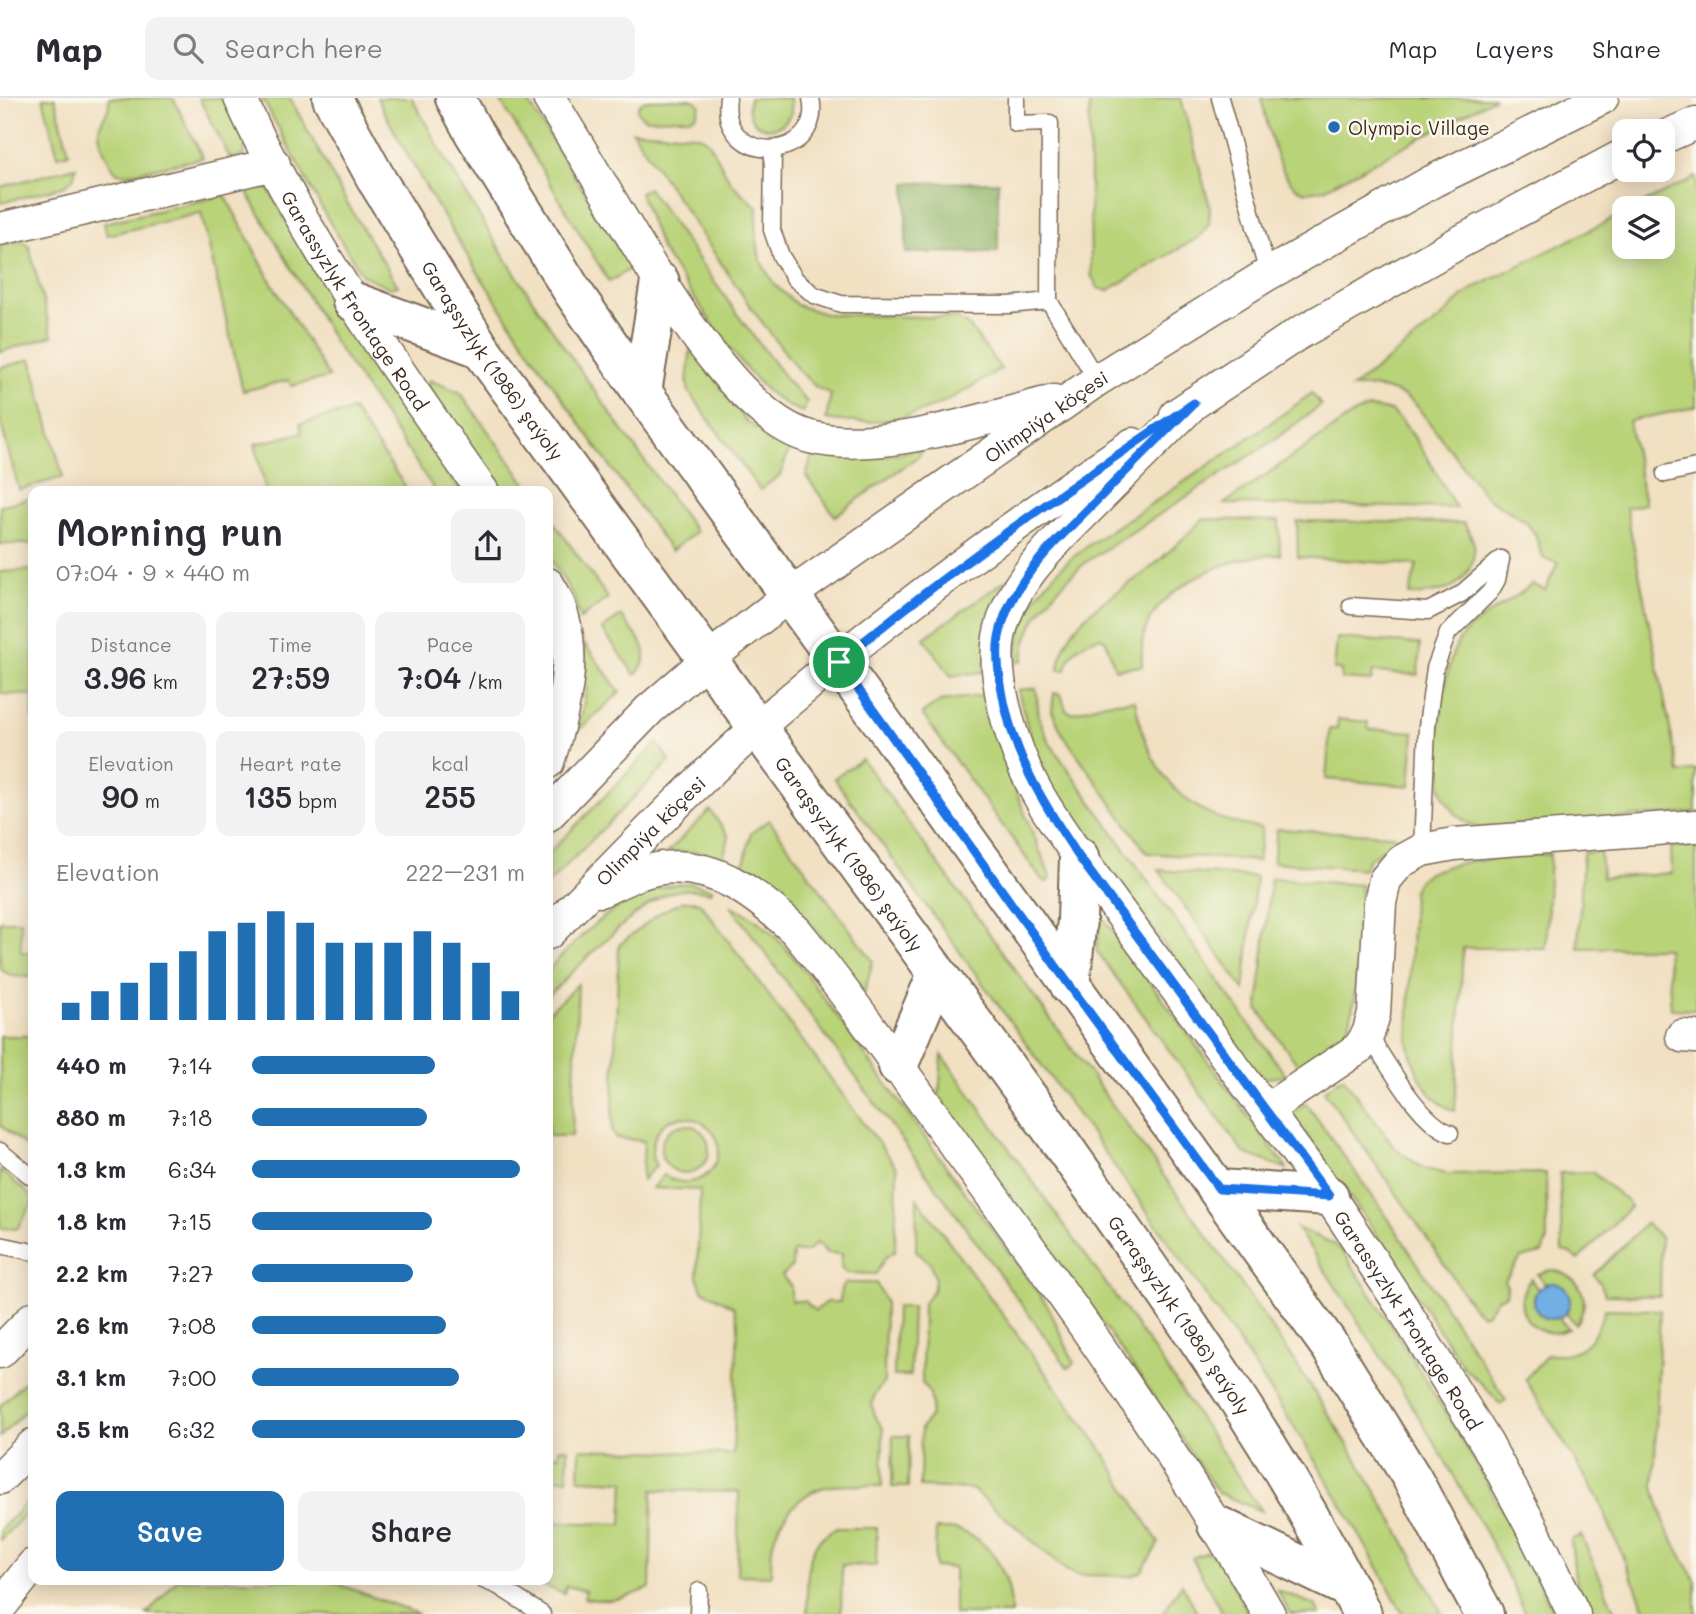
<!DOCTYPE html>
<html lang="en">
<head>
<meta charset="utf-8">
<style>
  body { margin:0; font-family:Mali,sans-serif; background:#f2f2f3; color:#2b2b33; height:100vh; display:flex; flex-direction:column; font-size:26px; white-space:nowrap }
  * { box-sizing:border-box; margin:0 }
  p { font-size:23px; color:#7c7c81 }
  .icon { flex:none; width:38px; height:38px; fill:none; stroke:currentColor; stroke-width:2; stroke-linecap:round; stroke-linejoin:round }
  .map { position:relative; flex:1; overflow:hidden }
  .details { position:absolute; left:28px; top:388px; width:525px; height:1099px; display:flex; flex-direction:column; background:#fff; border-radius:14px; box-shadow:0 4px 18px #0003 }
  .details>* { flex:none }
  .controls { position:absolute; left:1612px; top:21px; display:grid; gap:14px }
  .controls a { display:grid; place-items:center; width:63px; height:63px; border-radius:14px; background:#fff; box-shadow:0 4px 18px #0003; font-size:35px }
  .pin { position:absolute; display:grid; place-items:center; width:60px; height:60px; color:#fff; margin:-30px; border:4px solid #fff; border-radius:50%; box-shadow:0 2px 7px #0007 }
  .round { display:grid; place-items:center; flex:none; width:74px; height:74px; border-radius:14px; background:#f2f2f3 }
  .headline { display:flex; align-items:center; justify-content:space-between; height:119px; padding:0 28px }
  h1 { font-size:38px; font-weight:600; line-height:52px }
  .stats { display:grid; grid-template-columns:repeat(3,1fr); gap:10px; height:119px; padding:7px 28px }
  .stats div { display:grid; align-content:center; border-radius:14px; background:#f2f2f3; text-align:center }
  .stats b { font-size:30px; font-weight:600 }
  .stats small { font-size:19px; font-weight:400 }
  .stats p { font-size:19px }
  .chart { height:196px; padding:14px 28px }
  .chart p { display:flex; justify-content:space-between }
  .chart svg { width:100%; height:126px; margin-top:7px; stroke:#1f6fb2; stroke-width:6 }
  .cta { display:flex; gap:14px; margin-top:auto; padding:14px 28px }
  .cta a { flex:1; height:80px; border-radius:14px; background:#1f6fb2; color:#fff; font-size:28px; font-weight:600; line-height:80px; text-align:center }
  .cta a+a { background:#f2f2f3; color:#2b2b33 }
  ul { padding:0 28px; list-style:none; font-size:23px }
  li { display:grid; grid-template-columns:112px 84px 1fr; align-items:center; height:52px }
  li i { height:18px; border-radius:9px; background:#1f6fb2 }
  header { display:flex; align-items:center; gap:42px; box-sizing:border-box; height:98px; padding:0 35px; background:#fff; border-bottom:2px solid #e1e1e2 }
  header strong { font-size:33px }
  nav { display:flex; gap:38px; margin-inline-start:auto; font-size:24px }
  .search { width:490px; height:63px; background:#f2f2f3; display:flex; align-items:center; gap:18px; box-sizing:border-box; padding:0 24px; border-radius:14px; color:#7c7c81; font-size:26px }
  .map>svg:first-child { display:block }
  .green { fill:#b9d379; stroke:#7a7e4c; stroke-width:2 }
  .forest { fill:#92b569; stroke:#667044; stroke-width:2 }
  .water { fill:#71afe4; stroke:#566c81; stroke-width:2 }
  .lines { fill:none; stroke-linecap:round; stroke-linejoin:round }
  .service-casing { stroke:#7b6a57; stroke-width:19 }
  .minor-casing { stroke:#7b6a57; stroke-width:35 }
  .primary-casing { stroke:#7b6a57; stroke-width:42 }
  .service { stroke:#fff; stroke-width:16 }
  .minor { stroke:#fff; stroke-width:32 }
  .primary { stroke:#fff; stroke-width:38 }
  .route-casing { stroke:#fff; stroke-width:14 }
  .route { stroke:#1a73e8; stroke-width:9 }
  .poi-dot { fill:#1f6fb2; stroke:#fbf7ec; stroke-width:2.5 }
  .labels { text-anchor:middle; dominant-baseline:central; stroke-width:5; stroke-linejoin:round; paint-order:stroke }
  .poi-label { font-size:19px; fill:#3b2a1e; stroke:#fbf7ec; text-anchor:start }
  .street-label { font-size:19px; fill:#3b2a1e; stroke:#fbf7ec }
</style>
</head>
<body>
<header>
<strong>Map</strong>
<div class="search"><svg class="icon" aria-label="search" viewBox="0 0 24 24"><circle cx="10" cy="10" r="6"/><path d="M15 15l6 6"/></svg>Search here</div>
<nav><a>Map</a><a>Layers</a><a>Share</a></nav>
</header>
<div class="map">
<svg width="1696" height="1516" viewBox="0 0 1696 1516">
  <rect width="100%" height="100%" fill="#fbf7ec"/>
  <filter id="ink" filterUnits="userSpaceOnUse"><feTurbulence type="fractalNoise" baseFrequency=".0143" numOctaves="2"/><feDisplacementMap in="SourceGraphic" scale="14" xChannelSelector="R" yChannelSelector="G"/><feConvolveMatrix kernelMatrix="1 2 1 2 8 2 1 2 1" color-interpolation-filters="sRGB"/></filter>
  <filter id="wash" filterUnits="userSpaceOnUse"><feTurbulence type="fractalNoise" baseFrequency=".00686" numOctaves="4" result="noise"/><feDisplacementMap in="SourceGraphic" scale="28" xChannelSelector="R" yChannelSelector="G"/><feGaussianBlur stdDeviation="1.57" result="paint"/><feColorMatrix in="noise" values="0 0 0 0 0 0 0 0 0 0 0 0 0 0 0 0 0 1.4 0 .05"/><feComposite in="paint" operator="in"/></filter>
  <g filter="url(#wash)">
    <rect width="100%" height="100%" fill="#f1e0c2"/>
    <g class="green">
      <polygon points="43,0 55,0 69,55 58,58"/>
      <path d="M109 0H173L203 60 128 76 117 75C109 66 95 39 100 27 105 16 110 13 109 0Z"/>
      <polygon points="199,0 224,0 247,45 243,58 231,62"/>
      <polygon points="262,0 290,0 347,105 398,188 391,190 362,177 326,118"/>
      <path d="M377 0H412C493 154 594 294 696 434L671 453C565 306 460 161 377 0Z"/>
      <polygon points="499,0 526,0 631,170 609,184"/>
      <path d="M750 0H790L791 16C783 29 773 34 759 28 749 21 746 12 750 0Z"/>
      <polygon points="1089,0 1181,0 1210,109 1209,126 1199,139 1107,193 1098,190 1091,177"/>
      <path d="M1261 0H1495L1324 91C1318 92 1310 95 1303 93 1276 84 1268 24 1261 0Z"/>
      <path d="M690 1 696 3 700 7 696 18 690 20 647 21C635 17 635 6 646 2Z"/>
      <path d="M632 33 695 37 702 39 709 44 731 85 757 109 756 136 760 162 774 186 797 207 825 216 956 220 969 228 1001 271C943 307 897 334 826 321L831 296 816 289 799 273 752 211Z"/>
      <polygon points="76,69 73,81 62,89 0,105 0,89"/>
      <path d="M1696 79V309L1629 323 1645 406 1626 410 1679 675 1696 672V714L1480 730C1463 726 1448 710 1442 694 1432 670 1443 563 1460 541 1479 516 1509 507 1532 486L1545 492 1558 465 1543 460 1535 436 1525 423 1486 399 1415 306C1399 291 1373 287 1352 290L1441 220 1462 199 1476 189 1624 115V149H1662V110H1633Z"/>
      <path d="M258 85 267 88C326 194 390 295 460 394H436L335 245 248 96 250 90Z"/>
      <polygon points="648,90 740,220 787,282 807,304 803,314 788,308 768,294 747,272 720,237 661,151 640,95"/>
      <polygon points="225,97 270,182 329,279 291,288 289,282 243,293 201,115 107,137 104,125"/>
      <polygon points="23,143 29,148 52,238 0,254 0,147"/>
      <polygon points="691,247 745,322 761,333 791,347 780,377 760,392 689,294 687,284"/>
      <polygon points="31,261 63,379 19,392 0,322 0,270"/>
      <polygon points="429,282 460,294 532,394 503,394 428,289"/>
      <path d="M1312 295 1321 307 1271 344 1086 464C1056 491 1026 520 1023 562L1017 565C1017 534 1026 510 1046 486 1073 452 1113 432 1148 408 1203 371 1258 335 1312 295Z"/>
      <path d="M1368 310C1375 310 1383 310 1390 313 1411 324 1442 387 1456 410L1224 406 1355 315Z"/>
      <polygon points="353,312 409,394 266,394 255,346 302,335 300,326"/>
      <path d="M921 351 920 357 835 418 806 378 813 354C850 362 885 359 921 351Z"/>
      <polygon points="33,399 33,446 0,446 0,408"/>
      <polygon points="548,416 608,500 580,521 573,497 548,457"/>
      <path d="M1204 421 1279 423 1280 457C1233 455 1153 489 1143 540 1141 549 1142 559 1142 568L1115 571 1106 543 1100 539C1082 544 1069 553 1066 572H1059C1063 520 1112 500 1148 472 1168 456 1185 438 1204 421Z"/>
      <path d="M1297 423 1464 425C1467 431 1472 439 1474 446 1476 452 1473 461 1471 467 1460 494 1434 496 1409 497L1417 467 1298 459Z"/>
      <polygon points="33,472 33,623 33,597 2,596 0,590 0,474"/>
      <polygon points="1009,480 983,574 951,578 924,540"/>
      <path d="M621 518C637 540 658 553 635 577L602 531Z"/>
      <polygon points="1337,540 1420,546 1418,577 1373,574 1371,583 1341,581 1341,572 1334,572"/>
      <polygon points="584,545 620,594 578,633 587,589 583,586 585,573"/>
      <polygon points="1036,590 1039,620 1049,644 1286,978 1267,980 1257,977 1047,683 1034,654 1018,592"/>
      <path d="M1054 595 1061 596 1066 612 1072 615 1105 605 1135 602C1147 675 1187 722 1262 730L1258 763 1147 755 1062 635 1052 613Z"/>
      <polygon points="986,597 1006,668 1049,776 1050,781 1046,784 1042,782 922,616 940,603"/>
      <polygon points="1338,621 1368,624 1368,631 1414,634 1410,688 1326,681 1330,631 1337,631"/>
      <polygon points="657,645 670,663 548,786 548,756"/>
      <path d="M862 661C957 791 1051 921 1145 1052 1253 1200 1361 1351 1442 1516H1403C1315 1348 1208 1198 1098 1045 1010 923 922 802 834 680Z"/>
      <polygon points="710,712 729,739 723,759 700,754 668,754"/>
      <path d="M769 722 873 863 864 896C827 846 799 802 743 770L751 735Z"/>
      <polygon points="1277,731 1393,737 1396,743 1368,762 1364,771 1273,764"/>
      <polygon points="1696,747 1696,912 1671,911 1667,850 1578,850 1583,755 1600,753 1602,780 1672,775 1671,749"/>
      <path d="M1550 756 1546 850H1463L1455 1013C1426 1002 1414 973 1408 944L1413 792C1416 787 1417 783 1422 779 1447 761 1518 758 1550 756Z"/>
      <polygon points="1159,772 1256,779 1244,892"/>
      <path d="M1271 780 1361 787C1359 816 1359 912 1346 933 1336 948 1314 959 1299 969L1258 911Z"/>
      <path d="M690 785 712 791V793L709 794C697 792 684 790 672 794 641 803 574 873 548 898V872C588 830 628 788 690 785Z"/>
      <path d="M683 803H695L701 806 897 1070 895 1153 885 1160 876 1176 846 1175 841 1170 842 1156 827 1155 817 1145 807 1154H793L792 1168 782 1178 791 1188V1203H805L815 1213 826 1204H840L841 1190 846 1185H876L885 1203 884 1284 875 1296 872 1307 875 1318 883 1330 882 1388C866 1388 848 1386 832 1388 802 1391 776 1421 772 1451 771 1460 771 1469 771 1478L737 1477 739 1394 653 1392 650 1490C625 1500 611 1506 584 1500L586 1493 566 1488 564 1496 530 1482H548V1424L622 1426 624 1383 579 1381 580 1351 733 1356 738 1225 734 1209 702 1192 697 1178 700 1092 652 1090 664 1077C681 1089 705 1086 715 1066 735 1025 667 998 654 1042 651 1051 651 1060 656 1068L642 1082 644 1043 616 1040 612 1034 619 847 661 814Z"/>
      <path d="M731 808C760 819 783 845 802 870L1049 1210 1074 1265 1068 1270Z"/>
      <polygon points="1101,817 1287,1071 1244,1055 1096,852"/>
      <polygon points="0,823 21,823 21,854 33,855 33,879 12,878 0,871"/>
      <polygon points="578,886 572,1038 548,1038 548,915"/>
      <polygon points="0,938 33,938 33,1054 0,1027"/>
      <polygon points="942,957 1163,1265 1261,1413 1218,1395 1141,1280 939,998"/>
      <polygon points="1343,979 1396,1051 1423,1070 1447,1076 1546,1075 1547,1142 1542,1155 1521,1160 1504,1183 1507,1188 1506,1197 1497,1201 1487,1215 1482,1217 1472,1208 1410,1115 1324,993"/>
      <polygon points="1306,1005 1390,1123 1506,1302 1500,1306 1486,1290 1464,1270 1375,1134 1291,1016"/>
      <circle cx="685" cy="1051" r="24"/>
      <polygon points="0,1072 33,1099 33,1104 17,1131 0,1130"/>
      <polygon points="1592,1074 1628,1104 1630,1109 1578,1162 1570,1155 1562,1153 1560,1075"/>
      <polygon points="917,1100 1100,1349 1159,1445 1142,1473 1132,1478 1076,1477 1067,1473 972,1391 920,1389 921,1330 930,1319 932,1308 930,1296 922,1285 923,1205 933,1193 935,1181 930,1165 916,1153"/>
      <polygon points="1646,1125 1661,1140 1660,1198 1605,1197 1601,1186 1594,1177"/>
      <path d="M1297 1130 1332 1145 1343 1154C1420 1270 1495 1389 1554 1516H1526C1463 1380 1379 1255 1297 1130Z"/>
      <path d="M1550 1172C1578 1174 1595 1203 1575 1226L1566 1215 1569 1210 1568 1194 1556 1185 1545 1186 1537 1176Z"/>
      <path d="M1531 1181 1538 1192 1534 1202C1535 1219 1545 1220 1559 1220L1568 1231C1535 1246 1506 1209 1531 1181Z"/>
      <polygon points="896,1209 912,1209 910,1278 894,1278"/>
      <path d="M1605 1211 1660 1212 1654 1390 1666 1430 1696 1483V1516H1647L1598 1400 1525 1281 1547 1257C1584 1258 1594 1243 1605 1211Z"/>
      <polygon points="33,1275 33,1305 0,1339 0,1308"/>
      <polygon points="893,1338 909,1338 908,1389 892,1389"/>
      <polygon points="559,1350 568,1351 567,1381 548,1380 551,1358 558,1358"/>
      <polygon points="33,1398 33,1408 0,1442 0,1432"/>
      <path d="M837 1430H877L876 1468 842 1467 841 1516H807C808 1484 801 1445 837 1430Z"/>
      <path d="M936 1431C945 1431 955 1430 963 1434 996 1447 1012 1483 1011 1516H954V1470L935 1469Z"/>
      <polygon points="1581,1437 1616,1516 1592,1516 1575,1479 1571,1442"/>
      <path d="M1207 1454C1223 1459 1239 1500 1248 1516H1223L1192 1460Z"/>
      <polygon points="177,1482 327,1482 419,1516 147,1516"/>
      <polygon points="1182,1486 1198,1516 1162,1516"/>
      <polygon points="1277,1492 1315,1507 1320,1516 1290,1516"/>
    </g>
    <polygon class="forest" points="998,84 998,154 906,155 906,85"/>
    <circle class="water" cx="1552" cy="1203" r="18"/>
  </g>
  <g filter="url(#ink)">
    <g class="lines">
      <g class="service-casing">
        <g id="service">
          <path d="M728 0C718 70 825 65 811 0"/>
          <polyline points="1220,0 1268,176"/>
          <polyline points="773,51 772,132 781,158 795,181 814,197 841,206 1009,207 1049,203 1050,25 1016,26 1016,0"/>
          <polyline points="1049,203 1097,282"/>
          <polyline points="1665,376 1696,369"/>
          <polyline points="1351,508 1428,513 1461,496 1501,461"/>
          <polyline points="1422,752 1427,628 1435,570 1448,535 1490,494 1497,482 1501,461"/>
          <path d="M1368 936C1387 964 1419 1024 1450 1035"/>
          <polyline points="0,1053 33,1080"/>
          <polyline points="0,1147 33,1154"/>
          <polyline points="483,1482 498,1488 542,1516"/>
          <polyline points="698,1516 699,1493"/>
        </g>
      </g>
      <g class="minor-casing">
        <g id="minor">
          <path id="s1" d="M240 0C304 141 394 268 483 394"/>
          <path d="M549 0C573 39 597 79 620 118 658 181 737 320 810 339 880 357 984 320 1054 303"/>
          <polyline points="1662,40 1696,25"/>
          <polyline points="0,131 274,66"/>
          <path id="s2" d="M1194 305C1164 335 1134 365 1104 395 1064 436 1010 480 999 539 992 579 1010 637 1026 673 1040 704 1060 731 1079 759L1329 1098 1401 1207 1487 1346 1530 1426 1574 1516"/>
          <polyline points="1176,317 1296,237 1458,145 1624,57"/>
          <path d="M548 486C583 541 566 606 548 664"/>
          <path id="s3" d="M548 717 649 612 707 562 790 497 1097 282 1268 176 1433 83 1602 0"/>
          <path d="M600 793C620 784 640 773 662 770 717 764 758 798 796 833 855 905 908 983 963 1058 1072 1207 1177 1356 1269 1516"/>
          <path id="s4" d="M548 835C617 767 683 695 756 631 875 527 1003 434 1133 346"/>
          <polyline points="1682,938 1696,939"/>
          <polyline points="1266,1012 1359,950 1368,936 1374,916 1380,805 1385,782 1400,764 1422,752 1454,746 1696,728"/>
          <polyline points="0,1254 33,1220"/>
          <polyline points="0,1380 33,1347"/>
          <polyline points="0,1509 33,1467"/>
        </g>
      </g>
      <g class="primary-casing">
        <g id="primary">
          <path id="s5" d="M332 0 378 84 480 250 1054 1035C1163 1190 1277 1345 1362 1516"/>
          <polyline points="455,0 474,35 573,194 642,294 885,628 1331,1250 1413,1382 1484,1516"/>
          <polyline points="352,203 480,250"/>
          <polyline points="642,294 660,184"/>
          <polyline points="1070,888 1077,822 1079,759"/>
          <polyline points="898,968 937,876"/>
          <polyline points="1219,1091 1329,1098"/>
          <polyline points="1217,1427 1350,1491"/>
        </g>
      </g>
      <use href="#service" class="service"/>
      <use href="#minor" class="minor"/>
      <use href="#primary" class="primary"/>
    </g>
  </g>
  <g class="lines" filter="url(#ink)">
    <g class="route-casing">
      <path id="route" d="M1194 305C1164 335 1134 365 1104 395 1064 436 1010 480 999 539 996 555 998 571 1001 587 1011 654 1042 704 1079 759L1329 1098 1219 1091 1070 888 839 564C951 470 1073 387 1194 305Z"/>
    </g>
    <use href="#route" class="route"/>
  </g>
  <circle class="poi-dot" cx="1334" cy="29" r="7"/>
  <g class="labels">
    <g class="poi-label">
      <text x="1348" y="29">Olympic Village</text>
    </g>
    <g class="street-label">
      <text stroke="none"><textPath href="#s1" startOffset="233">Garassyzlyk Frontage Road</textPath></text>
      <text stroke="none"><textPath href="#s5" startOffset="308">Garaşsyzlyk (1986) şaýoly</textPath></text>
      <text stroke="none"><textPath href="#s3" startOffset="640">Olimpiýa köçesi</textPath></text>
      <text stroke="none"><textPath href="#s4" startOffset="145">Olimpiýa köçesi</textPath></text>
      <text stroke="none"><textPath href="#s5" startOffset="917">Garaşsyzlyk (1986) şaýoly</textPath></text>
      <text stroke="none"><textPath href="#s5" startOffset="1484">Garaşsyzlyk (1986) şaýoly</textPath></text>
      <text stroke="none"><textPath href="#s2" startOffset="1116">Garassyzlyk Frontage Road</textPath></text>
    </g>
  </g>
</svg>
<div class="controls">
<a><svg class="icon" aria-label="locate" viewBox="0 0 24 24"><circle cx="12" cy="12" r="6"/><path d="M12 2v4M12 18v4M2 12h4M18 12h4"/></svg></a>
<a><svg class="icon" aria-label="layers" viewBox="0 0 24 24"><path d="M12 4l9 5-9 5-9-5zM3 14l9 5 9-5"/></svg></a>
</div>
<div class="pin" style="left:839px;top:564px;background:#1e9e55"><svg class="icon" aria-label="arrive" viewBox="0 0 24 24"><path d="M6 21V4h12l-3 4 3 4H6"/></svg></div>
<section class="details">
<div class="headline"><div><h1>Morning run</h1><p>07:04 · 9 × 440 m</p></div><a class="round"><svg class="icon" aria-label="share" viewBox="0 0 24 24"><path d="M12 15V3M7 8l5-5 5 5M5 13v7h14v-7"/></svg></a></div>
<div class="stats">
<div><p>Distance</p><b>3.96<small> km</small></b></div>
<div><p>Time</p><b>27:59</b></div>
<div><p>Pace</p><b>7:04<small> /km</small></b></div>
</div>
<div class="stats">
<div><p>Elevation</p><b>90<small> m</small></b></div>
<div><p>Heart rate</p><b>135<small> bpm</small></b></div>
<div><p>kcal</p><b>255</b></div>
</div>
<div class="chart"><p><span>Elevation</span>222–231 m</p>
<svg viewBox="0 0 160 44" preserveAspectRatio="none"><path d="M5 44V38M15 44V34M25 44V31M35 44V24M45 44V20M55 44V13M65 44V10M75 44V6M85 44V10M95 44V17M105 44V17M115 44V17M125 44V13M135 44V17M145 44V24M155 44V34"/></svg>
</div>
<ul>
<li><b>440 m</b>7:14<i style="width:67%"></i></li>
<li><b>880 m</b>7:18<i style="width:64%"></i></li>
<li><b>1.3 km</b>6:34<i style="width:98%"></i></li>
<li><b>1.8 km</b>7:15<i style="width:66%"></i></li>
<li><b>2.2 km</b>7:27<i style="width:59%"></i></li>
<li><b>2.6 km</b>7:08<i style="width:71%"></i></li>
<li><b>3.1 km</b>7:00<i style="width:76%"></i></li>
<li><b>3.5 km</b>6:32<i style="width:100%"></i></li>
</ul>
<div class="cta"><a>Save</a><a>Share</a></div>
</section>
</div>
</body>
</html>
